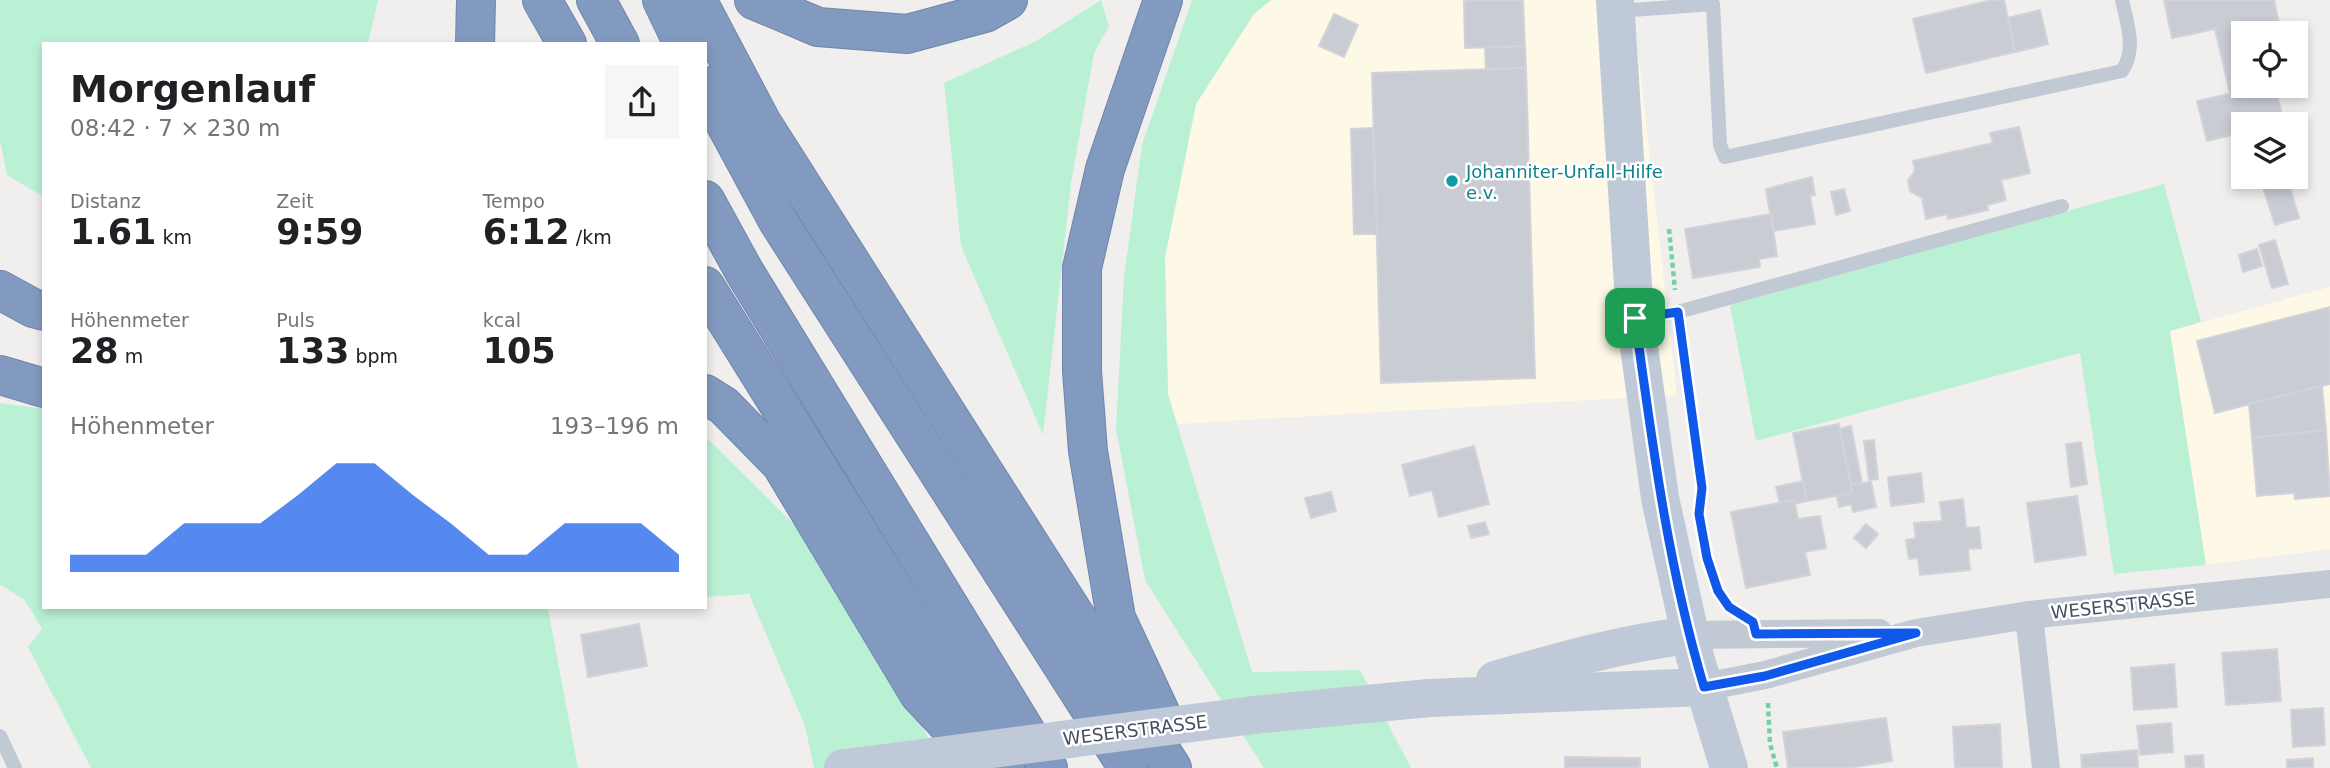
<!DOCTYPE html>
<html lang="de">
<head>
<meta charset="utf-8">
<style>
  body { margin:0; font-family:"DejaVu Sans",sans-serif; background:#f6f6f6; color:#202124; height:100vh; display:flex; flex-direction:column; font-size:26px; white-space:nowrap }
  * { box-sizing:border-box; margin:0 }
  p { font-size:23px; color:#757577 }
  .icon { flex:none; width:38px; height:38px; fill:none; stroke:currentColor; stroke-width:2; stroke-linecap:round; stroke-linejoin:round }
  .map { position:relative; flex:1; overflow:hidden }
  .side { position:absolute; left:42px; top:42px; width:665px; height:567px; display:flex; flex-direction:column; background:#fff; border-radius:0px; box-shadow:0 4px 10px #0003 }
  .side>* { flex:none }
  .tools { position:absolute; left:2231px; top:21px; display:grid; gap:14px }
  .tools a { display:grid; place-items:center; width:77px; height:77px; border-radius:0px; background:#fff; box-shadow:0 4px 10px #0003; font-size:35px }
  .pin { position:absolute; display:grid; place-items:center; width:60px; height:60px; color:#fff; margin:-30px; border-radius:14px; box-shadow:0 4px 10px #0006 }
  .round { display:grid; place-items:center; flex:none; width:74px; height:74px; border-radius:0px; background:#f6f6f6 }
  .head { display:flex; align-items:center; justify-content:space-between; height:119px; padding:0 28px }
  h1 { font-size:38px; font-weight:600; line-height:52px }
  .stats { display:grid; grid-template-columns:repeat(3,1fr); gap:10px; height:119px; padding:7px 28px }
  .stats div { display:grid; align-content:center }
  .stats b { font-size:35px; font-weight:600 }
  .stats small { font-size:19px; font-weight:400 }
  .stats p { font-size:19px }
  .chart { height:196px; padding:14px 28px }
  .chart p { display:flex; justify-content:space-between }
  .chart svg { width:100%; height:126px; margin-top:7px; fill:#0f58ea; opacity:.7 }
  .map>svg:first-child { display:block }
  .commercial { fill:#fdf9e6 }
  .green { fill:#baf1d5 }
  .building { fill:#caccd4; stroke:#d2d3da; stroke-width:2 }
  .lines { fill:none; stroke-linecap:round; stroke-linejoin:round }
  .highway-casing { stroke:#6e85ac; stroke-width:40 }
  .path { stroke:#70d1ab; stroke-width:4.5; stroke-dasharray:5 3.5; stroke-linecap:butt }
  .lane { stroke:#c1c9d4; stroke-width:14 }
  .street { stroke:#c1c9d4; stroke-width:28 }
  .secondary { stroke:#c0c9d8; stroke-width:38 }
  .highway { stroke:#839ac0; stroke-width:38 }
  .secondary-bridge { stroke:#c0c9d8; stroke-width:38 }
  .route-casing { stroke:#fff; stroke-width:14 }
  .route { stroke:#0f58ea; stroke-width:9 }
  .culture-dot { fill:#0f9aa8; stroke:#fff; stroke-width:2.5 }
  .labels { text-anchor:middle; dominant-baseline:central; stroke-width:5; stroke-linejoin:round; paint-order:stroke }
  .culture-label { font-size:18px; fill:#0d838f; stroke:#fff; text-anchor:start }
  .street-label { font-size:18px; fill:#454f5d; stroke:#fff }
</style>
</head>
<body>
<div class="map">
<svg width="2330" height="768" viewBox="0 0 2330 768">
  <rect width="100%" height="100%" fill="#f1eeee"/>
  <g class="commercial">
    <polygon points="1271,0 1632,0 1677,395 1177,424 1168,394 1165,258 1196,104 1254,14"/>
    <polygon points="2330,287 2330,549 2206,565 2170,331"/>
  </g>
  <g class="green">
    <polygon points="0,0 378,0 368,44 44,44 44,197 7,175 0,140"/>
    <polygon points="1101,0 1109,26 1094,53 1071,183 1043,435 961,246 944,83 1036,41"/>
    <polygon points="1192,0 1271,0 1254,14 1196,104 1165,258 1168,394 1252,672 1360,670 1411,768 1264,768 1145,580 1116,429 1124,277 1142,145"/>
    <polygon points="2164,184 2201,322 2170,331 2206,565 2114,574 2080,353 1756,441 1730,305"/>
    <polygon points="0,403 44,409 44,607 566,607 548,609 578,768 91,768 28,647 42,629 24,599 0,585"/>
    <polygon points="705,436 815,545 907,699 945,768 814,768 805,726 749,594 705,597"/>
  </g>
  <g class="building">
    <polygon points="1464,0 1523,0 1525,46 1465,48"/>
    <polygon points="1992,0 2004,0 2015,52 1926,73 1913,19"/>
    <polygon points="2164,0 2274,0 2281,33 2244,33 2244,86 2264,86 2230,93 2215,29 2172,38"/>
    <polygon points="2040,10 2048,44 2015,52 2008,18"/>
    <polygon points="1334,14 1358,25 1344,57 1319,46"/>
    <polygon points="1525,46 1526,68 1486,70 1485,48"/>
    <polygon points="1526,68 1535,378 1381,383 1372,73"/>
    <polygon points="2264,86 2275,86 2284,123 2244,124 2244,132 2207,141 2197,101"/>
    <polygon points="2019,127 2030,173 2001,180 2006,200 1987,205 1988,210 1948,219 1947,214 1926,219 1922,198 1910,191 1908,180 1915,171 1913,161 1993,143 1990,133"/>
    <polygon points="1373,128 1377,234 1354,234 1351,129"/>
    <polygon points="1812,177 1815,195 1810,196 1815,224 1773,231 1766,189"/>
    <polygon points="2287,177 2299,218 2275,225 2262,184"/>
    <polygon points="1844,189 1850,211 1836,215 1831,192"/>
    <polygon points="1771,214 1777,256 1759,259 1760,267 1693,278 1685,229"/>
    <polygon points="2275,240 2288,284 2272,288 2259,245"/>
    <polygon points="2257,249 2262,266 2243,272 2239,255"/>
    <polygon points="2330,307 2330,384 2215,413 2197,341"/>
    <polygon points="2322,386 2326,430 2252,438 2249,404"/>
    <polygon points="1839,424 1852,493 1807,501 1793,433"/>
    <polygon points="1851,426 1862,483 1851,485 1840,429"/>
    <polygon points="2326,430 2330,496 2295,499 2294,493 2257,496 2252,438"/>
    <polygon points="1874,440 1878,479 1869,480 1864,441"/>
    <polygon points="2081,442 2087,484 2071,487 2066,444"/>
    <polygon points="1474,446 1489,504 1439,517 1432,490 1410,496 1402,465"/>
    <polygon points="1921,473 1924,502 1891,506 1888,477"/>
    <polygon points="1803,481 1807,501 1795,504 1794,500 1780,503 1776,487"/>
    <polygon points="1871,482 1876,507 1853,512 1851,504 1839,507 1837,496 1852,493 1851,485"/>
    <polygon points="1331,492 1336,511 1311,518 1305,498"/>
    <polygon points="2077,496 2086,555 2035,562 2027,503"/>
    <polygon points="1963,499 1966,528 1979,527 1981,548 1968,549 1970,570 1920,575 1918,558 1909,559 1906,540 1916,538 1914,523 1942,521 1940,502"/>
    <polygon points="1794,500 1798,519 1820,516 1826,548 1805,552 1810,575 1746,588 1731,512"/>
    <polygon points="1485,522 1489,534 1471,538 1468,526"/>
    <polygon points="1866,524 1878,534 1866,548 1854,538"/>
    <polygon points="639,624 647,666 588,677 581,635"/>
    <polygon points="2277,649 2281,701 2226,705 2222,653"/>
    <polygon points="2174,664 2177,707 2134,710 2131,668"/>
    <polygon points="2323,708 2325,745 2293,747 2291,710"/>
    <polygon points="1886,718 1892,761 1848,768 1788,768 1783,732"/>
    <polygon points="2171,723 2173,752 2140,755 2137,726"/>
    <polygon points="2000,724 2002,768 1955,768 1953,727"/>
    <polygon points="2137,750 2138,768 2082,768 2081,755"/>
    <polygon points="2203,755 2204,768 2186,768 2185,756"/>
    <polygon points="1565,757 1640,758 1640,768 1565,768"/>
    <polygon points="2313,758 2313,768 2287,768 2287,760"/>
  </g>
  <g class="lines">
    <g class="highway-casing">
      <g id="highway">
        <polyline points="542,0 567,44"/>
        <polyline points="596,0 620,44"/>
        <polyline points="662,0 683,44"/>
        <polyline points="697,0 762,123 1172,768"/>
        <polyline points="754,0 818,27 907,34 985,13 1008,0"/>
        <polyline points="475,44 476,0"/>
        <polyline points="705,86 778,221 1128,768"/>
        <polyline points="705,200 744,271 1048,768"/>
        <polyline points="705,286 1005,768"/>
        <polyline points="0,290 33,308 44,311"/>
        <polyline points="0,375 44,388"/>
        <polyline points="705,394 724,406 781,464 919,694 979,758"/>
        <polyline points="1160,712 1116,618 1088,451 1082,371 1082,268 1105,169 1163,0"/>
      </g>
    </g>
    <g class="path">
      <polyline points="1669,229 1675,290"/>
      <polyline points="1681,333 1701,488 1700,502"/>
      <polyline points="1768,703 1770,744 1777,768"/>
    </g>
    <g class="lane">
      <path d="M1618 11 1713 4 1720 145 1725 157 2122 71C2137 49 2127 24 2122 0"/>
      <polyline points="1637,318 1678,312 2062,206"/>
      <polyline points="0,736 15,768"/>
    </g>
    <g class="street">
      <polyline points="2029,615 2046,768"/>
      <polyline points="1691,635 1879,633"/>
      <polyline points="1704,687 1765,675 1916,633 2029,615 2330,584"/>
    </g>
    <g class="secondary">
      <polyline points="1615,0 1635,318 1660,498 1695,657 1729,768"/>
      <path d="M1495 680C1560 661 1623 643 1691 635"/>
      <polyline points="1254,715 1429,698 1704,687"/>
      <polyline points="843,768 869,765"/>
    </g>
    <use href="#highway" class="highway"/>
    <polyline class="secondary-bridge" points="869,765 1254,715"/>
  </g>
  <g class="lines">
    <g class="route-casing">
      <path id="route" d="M1678 312 1702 488 1699 514 1707 558 1718 591 1729 607 1753 622 1756 634 1916 633 1765 676 1704 687C1668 567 1652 442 1635 318Z"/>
    </g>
    <use href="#route" class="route"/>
  </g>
  <circle class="culture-dot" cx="1452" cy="181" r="7"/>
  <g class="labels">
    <g class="culture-label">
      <text x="1466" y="171">Johanniter-Unfall-Hilfe<tspan x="1466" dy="21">e.v.</tspan></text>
    </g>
    <g class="street-label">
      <text transform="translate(2123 605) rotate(-6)">WESERSTRASSE</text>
      <text transform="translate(1135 730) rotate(-7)">WESERSTRASSE</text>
    </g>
  </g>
</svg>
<div class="tools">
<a><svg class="icon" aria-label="locate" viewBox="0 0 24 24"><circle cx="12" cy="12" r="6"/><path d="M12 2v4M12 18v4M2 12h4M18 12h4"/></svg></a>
<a><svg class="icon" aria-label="layers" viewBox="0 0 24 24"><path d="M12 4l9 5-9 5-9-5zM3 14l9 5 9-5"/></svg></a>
</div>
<div class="pin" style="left:1635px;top:318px;background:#1e9e55"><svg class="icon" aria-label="arrive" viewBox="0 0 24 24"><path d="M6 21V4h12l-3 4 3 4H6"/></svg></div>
<section class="side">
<div class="head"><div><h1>Morgenlauf</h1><p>08:42 · 7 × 230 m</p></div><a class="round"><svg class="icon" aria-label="share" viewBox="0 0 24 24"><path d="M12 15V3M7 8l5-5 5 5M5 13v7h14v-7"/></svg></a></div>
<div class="stats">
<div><p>Distanz</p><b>1.61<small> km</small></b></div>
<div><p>Zeit</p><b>9:59</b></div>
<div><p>Tempo</p><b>6:12<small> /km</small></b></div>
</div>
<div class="stats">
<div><p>Höhenmeter</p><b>28<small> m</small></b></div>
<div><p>Puls</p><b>133<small> bpm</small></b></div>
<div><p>kcal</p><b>105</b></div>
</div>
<div class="chart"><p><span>Höhenmeter</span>193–196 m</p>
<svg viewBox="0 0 160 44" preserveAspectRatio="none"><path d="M0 44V38L10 38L20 38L30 27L40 27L50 27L60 17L70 6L80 6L90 17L100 27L110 38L120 38L130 27L140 27L150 27L160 38V44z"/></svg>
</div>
</section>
</div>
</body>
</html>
